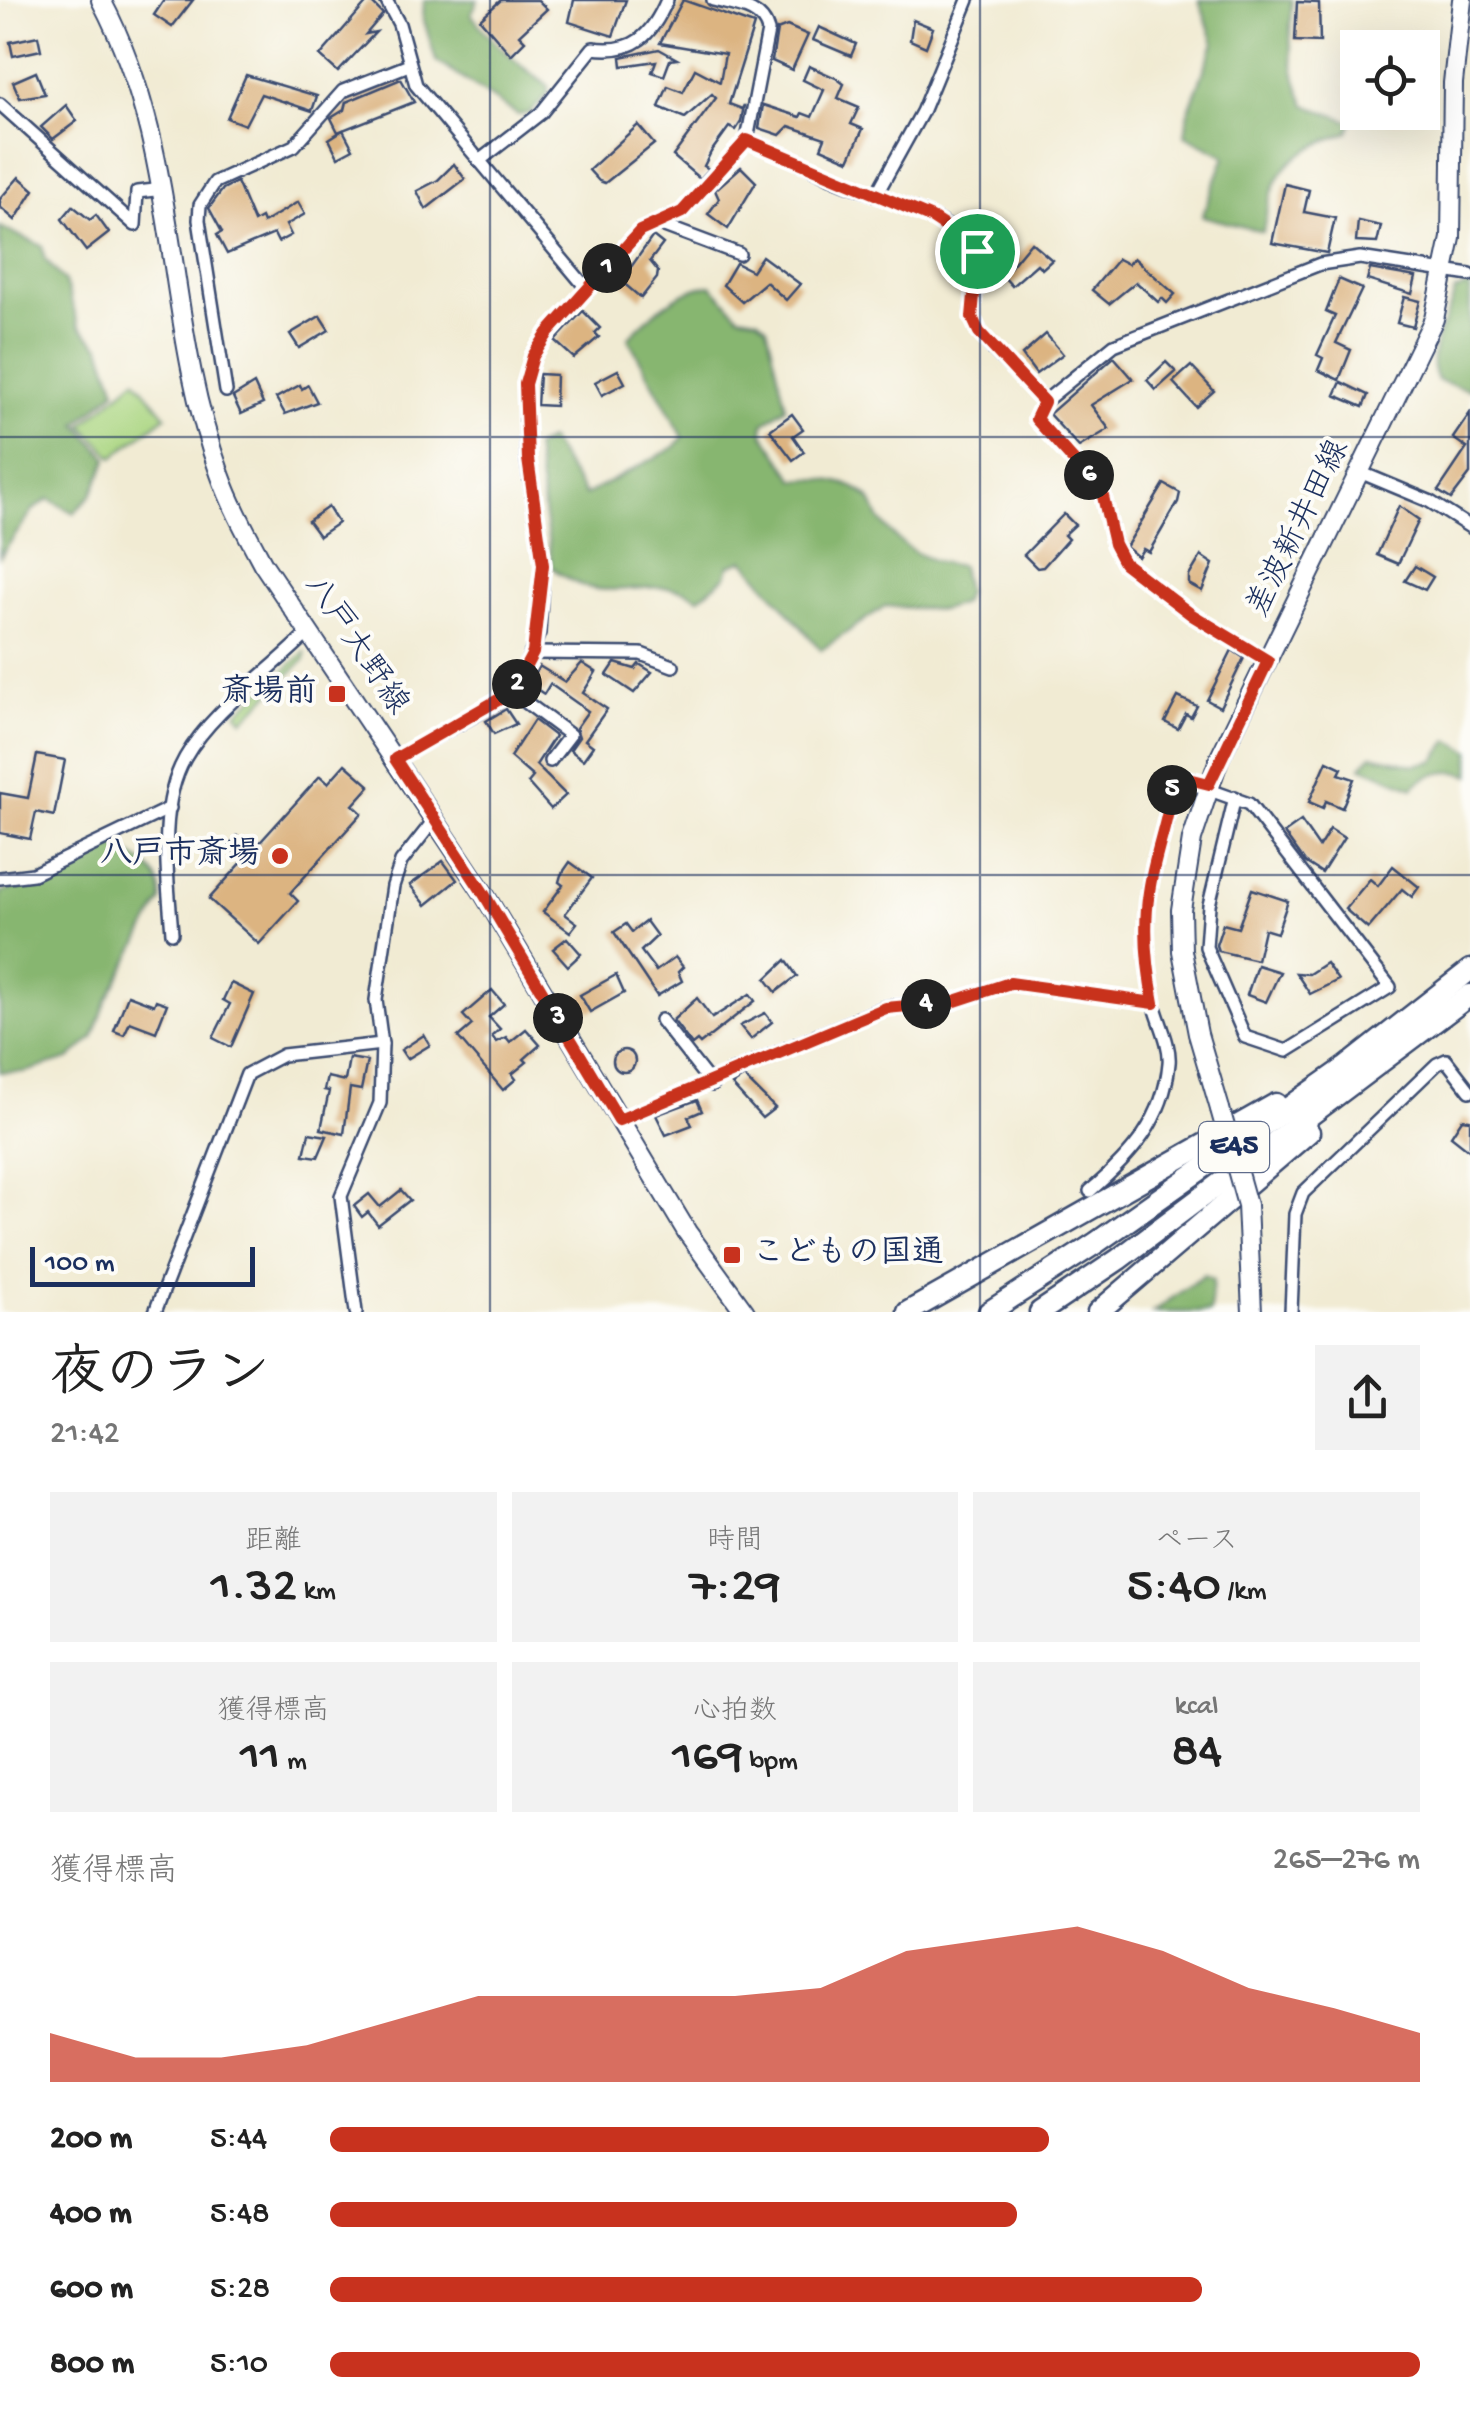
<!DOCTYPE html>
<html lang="ja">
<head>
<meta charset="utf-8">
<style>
  body { margin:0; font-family:"Gochi Hand","Klee One",sans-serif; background:#f2f2f2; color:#222; height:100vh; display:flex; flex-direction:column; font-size:38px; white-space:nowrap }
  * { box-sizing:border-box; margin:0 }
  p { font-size:32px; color:#767676 }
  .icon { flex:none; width:55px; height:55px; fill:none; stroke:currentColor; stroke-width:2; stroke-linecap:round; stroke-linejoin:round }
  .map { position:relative; height:1312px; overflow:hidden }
  .panel { display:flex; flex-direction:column; background:#fff; flex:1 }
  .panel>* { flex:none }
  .buttons { position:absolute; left:1340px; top:30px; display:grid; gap:20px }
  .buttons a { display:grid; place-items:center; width:100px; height:100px; border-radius:0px; background:#fff; box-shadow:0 10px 40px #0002; font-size:50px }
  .scale { position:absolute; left:30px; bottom:25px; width:225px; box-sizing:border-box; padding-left:10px; border:5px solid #1b2f5e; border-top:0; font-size:28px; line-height:35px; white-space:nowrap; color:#1b2f5e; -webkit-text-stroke:8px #fdfcf7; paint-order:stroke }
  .pin { position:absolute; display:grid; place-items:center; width:85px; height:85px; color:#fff; margin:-42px; border:5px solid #fff; border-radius:50%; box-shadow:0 2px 10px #0007 }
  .km { position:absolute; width:50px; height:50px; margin:-25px; border-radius:50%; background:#222; color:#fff; font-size:28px; line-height:50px; text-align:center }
  .round { display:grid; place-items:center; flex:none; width:105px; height:105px; border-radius:0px; background:#f2f2f2 }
  .head { display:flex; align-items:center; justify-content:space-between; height:170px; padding:0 50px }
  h1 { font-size:55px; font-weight:600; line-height:75px }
  .stats { display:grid; grid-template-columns:repeat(3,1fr); gap:15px; height:170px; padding:10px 50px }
  .stats div { display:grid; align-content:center; border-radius:0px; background:#f2f2f2; text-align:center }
  .stats b { font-size:50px; font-weight:600 }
  .stats small { font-size:28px; font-weight:400 }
  .stats p { font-size:28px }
  .chart { height:280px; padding:20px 50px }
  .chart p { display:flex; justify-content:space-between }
  .chart svg { width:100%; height:180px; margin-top:10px; fill:#c8321e; opacity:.7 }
  ul { padding:0 50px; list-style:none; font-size:32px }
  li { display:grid; grid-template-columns:160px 120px 1fr; align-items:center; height:75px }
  li i { height:25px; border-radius:12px; background:#c8321e }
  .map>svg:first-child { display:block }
  .green { fill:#aad581; stroke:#628270; stroke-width:2.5 }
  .forest { fill:#87b66f; stroke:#517266; stroke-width:2.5 }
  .building { fill:#dcb481 }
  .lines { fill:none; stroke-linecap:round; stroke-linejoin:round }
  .minor-casing { stroke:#3b4b70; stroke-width:16 }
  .secondary-casing { stroke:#3b4b70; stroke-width:22 }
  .primary-casing { stroke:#3b4b70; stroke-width:22 }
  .motorway-casing { stroke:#3b4b70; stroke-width:25 }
  .minor { stroke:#fff; stroke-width:11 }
  .secondary { stroke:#fff; stroke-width:18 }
  .primary { stroke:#fff; stroke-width:18 }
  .motorway { stroke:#fff; stroke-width:20 }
  .secondary-bridge-casing { stroke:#3b4b70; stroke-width:22; stroke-linecap:butt }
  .secondary-bridge { stroke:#fff; stroke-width:18 }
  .route-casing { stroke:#fff; stroke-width:20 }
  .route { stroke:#c8321e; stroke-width:12 }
  .grid { fill:none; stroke:#1b2f5e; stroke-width:2.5; stroke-opacity:0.55 }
  .poi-dot { fill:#c8321e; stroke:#fdfcf7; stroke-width:4 }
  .labels { text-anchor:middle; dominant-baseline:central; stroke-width:8; stroke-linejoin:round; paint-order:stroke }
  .shield { fill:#fdfcf7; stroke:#5f6c8c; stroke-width:2.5 }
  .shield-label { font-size:30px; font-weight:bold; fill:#1b2f5e }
  .street-label { font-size:32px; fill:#1b2f5e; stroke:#fdfcf7 }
  .poi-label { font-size:32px; font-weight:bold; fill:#1b2f5e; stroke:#fdfcf7; text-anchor:end }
</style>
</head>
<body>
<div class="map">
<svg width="1470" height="1312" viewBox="0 0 1470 1312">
  <rect width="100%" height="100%" fill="#fdfcf7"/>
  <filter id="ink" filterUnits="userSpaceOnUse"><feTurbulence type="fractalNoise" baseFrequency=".01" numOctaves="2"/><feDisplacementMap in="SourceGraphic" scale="20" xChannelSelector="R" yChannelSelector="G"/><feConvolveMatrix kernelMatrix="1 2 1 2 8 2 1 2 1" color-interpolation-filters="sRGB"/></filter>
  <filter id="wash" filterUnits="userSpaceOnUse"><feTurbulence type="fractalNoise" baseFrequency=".0048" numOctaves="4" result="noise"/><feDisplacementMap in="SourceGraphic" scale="40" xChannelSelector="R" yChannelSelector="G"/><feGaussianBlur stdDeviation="2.25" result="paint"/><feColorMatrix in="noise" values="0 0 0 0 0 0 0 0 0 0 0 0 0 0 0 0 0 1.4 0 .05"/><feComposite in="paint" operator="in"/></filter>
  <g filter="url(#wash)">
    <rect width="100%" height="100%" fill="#f1ebd3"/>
    <g class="green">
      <polygon points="136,379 166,416 113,457 82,425"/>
      <polygon points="305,652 305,659 243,720 237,713"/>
    </g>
    <g class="forest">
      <path d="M424 0H478L471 14C493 44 518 64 548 86V94L530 113 518 115 436 61 423 17Z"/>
      <path d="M1199 0H1292C1288 33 1290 75 1306 105L1352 122 1348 132C1288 154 1273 169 1263 232L1202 216 1225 156 1185 135 1188 113 1214 43Z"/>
      <polygon points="0,227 42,246 45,259 65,282 79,326 101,347 116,390 77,424 108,459 92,494 74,513 49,499 33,510 0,557"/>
      <path d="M711 285 739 315 757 318 767 327 786 407 764 423 763 433 795 480C819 477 851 480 870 499 874 505 876 515 881 521 902 549 926 562 961 566L966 592 962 603 942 610 885 606 821 650 744 560 729 566 726 576 699 598C653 568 604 615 552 567L535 448 549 440 585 495 675 447 683 437 628 338C651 315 677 289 711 285Z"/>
      <path d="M1470 285V390L1437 380C1422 353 1449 319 1455 291Z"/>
      <path d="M1449 740 1470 751V776C1454 768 1424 773 1413 788L1361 766 1372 755 1414 765 1434 761Z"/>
      <path d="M111 845C136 856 164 870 161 901L106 1002 93 1038 69 1059 25 1072H0V893L53 875Z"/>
      <polygon points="1204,1275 1213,1280 1210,1312 1153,1312"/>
    </g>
    <g id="blocks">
      <g class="building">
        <polygon points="164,0 193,0 172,27 154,15"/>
        <polygon points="369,0 383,14 366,34 376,32 338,72 320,56"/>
        <polygon points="501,0 538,0 547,9 519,35 525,41 511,55 480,19"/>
        <polygon points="574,0 626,0 613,36 569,22"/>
        <polygon points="683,0 754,25 729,104 742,109 744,105 741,122 736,130 729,127 711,152 704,166 709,169 700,179 673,156 716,98 712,94 685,118 659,107 668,86 683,92 695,69 720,82 725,54 660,43"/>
        <polygon points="1297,2 1319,3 1320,42 1295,41"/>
        <polygon points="913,20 933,28 926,47 910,40"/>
        <polygon points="787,26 808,35 792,70 772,61 777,30"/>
        <polygon points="819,27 856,44 851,56 813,40"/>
        <polygon points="38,36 41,50 13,56 10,42"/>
        <polygon points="659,49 677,59 670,60 664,76 652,72 656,61 622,66 621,57"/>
        <polygon points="809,66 836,78 844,84 838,98 859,107 851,124 863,129 849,160 821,148 825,138 789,126 780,135 759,128 763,105 800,117 802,113 812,117 824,90 803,80"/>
        <polygon points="36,72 45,94 20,98 13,82"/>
        <polygon points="246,75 317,96 312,111 261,94 245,125 227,118"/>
        <polygon points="401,79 414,102 338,132 331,118 344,110 346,102"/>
        <polygon points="66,105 77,121 53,139 41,127"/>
        <polygon points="638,125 654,144 605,183 599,181 589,170"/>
        <polygon points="343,130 353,149 338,157 329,139"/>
        <polygon points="454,164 465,179 426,209 417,191 438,180"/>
        <polygon points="741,167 756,182 728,229 708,214 719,199 715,190"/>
        <polygon points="19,177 34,190 15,220 0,207 0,199"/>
        <polygon points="237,182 254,222 261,218 263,223 298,202 305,214 286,225 291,235 278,242 274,234 227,254 217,235 222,232 209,208 223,189"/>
        <polygon points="1285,184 1309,190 1304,212 1335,218 1327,253 1272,243"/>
        <polygon points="73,206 90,220 96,215 109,233 86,251 62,219"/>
        <polygon points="1358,221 1381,226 1377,243 1356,242"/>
        <polygon points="653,236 663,244 650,261 658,271 657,278 641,298 621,281"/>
        <polygon points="1031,242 1052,260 1042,269 1037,264 1012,286 1003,276"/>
        <polygon points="762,256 800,284 786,300 766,282 742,302 723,285 736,263 752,271"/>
        <polygon points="1134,258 1175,294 1167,303 1162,298 1158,302 1136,282 1109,304 1092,290 1118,259 1128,264"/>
        <polygon points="1370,269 1416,277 1412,294 1367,280"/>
        <polygon points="1339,279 1362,289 1336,343 1351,350 1339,380 1318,370 1323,358 1317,355 1335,316 1326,312"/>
        <polygon points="1404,297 1420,301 1413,327 1397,323"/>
        <polygon points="583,311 600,328 595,333 599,337 574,358 555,341"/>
        <polygon points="320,316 329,330 299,348 290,334"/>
        <polygon points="1046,334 1063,354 1036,374 1022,355"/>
        <polygon points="1114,357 1133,379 1091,405 1109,429 1079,447 1049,414"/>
        <polygon points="1166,362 1176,372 1156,390 1147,380"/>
        <polygon points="1191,366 1214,391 1196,407 1173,382"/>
        <polygon points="618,370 625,383 602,395 595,382"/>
        <polygon points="539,374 556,375 555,406 537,405"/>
        <polygon points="1341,382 1368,395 1363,407 1335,395"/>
        <polygon points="254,384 263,404 241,414 233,397"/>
        <polygon points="300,385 302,389 308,385 317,402 285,414 276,398"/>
        <polygon points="1470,413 1470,474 1451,499 1438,491 1467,448 1453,438"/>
        <polygon points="792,414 803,429 793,436 804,452 793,460 770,430"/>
        <polygon points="1164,484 1180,493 1178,502 1149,552 1143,549 1138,557 1126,547"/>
        <polygon points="1399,506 1419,520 1398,564 1377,555"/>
        <polygon points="328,507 338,523 319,536 308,521"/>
        <polygon points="1064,514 1075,525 1064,535 1068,539 1043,567 1037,568 1024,555"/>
        <polygon points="1201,556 1213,564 1202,591 1189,584 1189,576"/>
        <polygon points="1415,566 1433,577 1425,590 1405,581"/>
        <polygon points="1232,650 1244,658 1220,707 1207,700"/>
        <polygon points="582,663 596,672 583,693 607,709 585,740 593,746 583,760 570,750 579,737 576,728 588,711 550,684 544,694 529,684 539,666 565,682"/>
        <polygon points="615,663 635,669 639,664 652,672 634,693 607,675"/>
        <polygon points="1178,697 1197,706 1191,717 1186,714 1178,729 1165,722"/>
        <polygon points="506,709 516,724 494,734 486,721"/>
        <polygon points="534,720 555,736 536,765 566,795 551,809 528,783 533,777 510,757"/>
        <polygon points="37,755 65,760 54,816 36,812 30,839 0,833 0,793 28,798"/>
        <polygon points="1327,761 1342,768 1339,774 1354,779 1342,808 1326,801 1323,808 1309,802"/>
        <polygon points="345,764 370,786 353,805 362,813 290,893 298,901 259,944 209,899 243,861 228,847 237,836 253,850 320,776 328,783"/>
        <polygon points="1301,821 1319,847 1330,829 1344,838 1322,873 1305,862 1284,833"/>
        <polygon points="443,861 457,880 426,905 410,885"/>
        <polygon points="570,862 592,878 565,914 577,923 570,932 543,912 563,885 559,882 561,875"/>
        <polygon points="1393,866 1419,887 1412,897 1402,889 1368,929 1345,909 1370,879 1378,886"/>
        <polygon points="1252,889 1288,901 1277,933 1264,929 1257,960 1218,951 1216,945 1223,924 1238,928"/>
        <polygon points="646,921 657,936 641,951 656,971 675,957 683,967 678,972 682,981 657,996 614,932 626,924 632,932"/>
        <polygon points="567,938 581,954 568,966 553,949"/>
        <polygon points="786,960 797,976 776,992 766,979"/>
        <polygon points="1326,963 1338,980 1310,994 1296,973 1309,974"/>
        <polygon points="1257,965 1280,972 1266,1002 1247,995"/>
        <polygon points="616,975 624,993 590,1012 580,995"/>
        <polygon points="231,983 254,994 231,1047 213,1038 230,1004 223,1000"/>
        <polygon points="492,990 504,1004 489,1017 500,1029 492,1036 496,1042 506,1037 510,1042 526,1029 540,1045 524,1059 527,1062 512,1074 516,1079 503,1090 458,1037 472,1025 463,1015"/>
        <polygon points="750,994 755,1001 700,1044 697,1041 692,1045 673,1020 697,998 712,1018"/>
        <polygon points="128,995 154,1005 156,1000 167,1004 156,1032 130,1022 124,1035 114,1031"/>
        <polygon points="765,1013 772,1022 751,1039 740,1026"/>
        <polygon points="424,1035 430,1045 407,1059 401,1050"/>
        <circle cx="624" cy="1061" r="11"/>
        <polygon points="349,1058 367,1061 361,1090 350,1088 344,1134 321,1129 329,1091 324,1090 327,1077 345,1081"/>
        <polygon points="744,1077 775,1108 762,1118 732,1085"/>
        <polygon points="697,1100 702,1111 688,1117 692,1125 666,1135 656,1115"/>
        <polygon points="1462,1119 1470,1120 1470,1151 1451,1136"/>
        <polygon points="309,1133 327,1136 318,1157 304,1155"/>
        <polygon points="401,1190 410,1200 378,1225 368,1212 362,1217 354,1206 369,1194 380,1207"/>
      </g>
    </g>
  </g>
  <g filter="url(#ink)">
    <use href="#blocks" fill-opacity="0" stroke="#3b4b70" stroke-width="2.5"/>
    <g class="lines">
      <g class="minor-casing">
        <g id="minor">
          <polyline points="386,0 399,24 416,85 588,290"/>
          <polyline points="0,104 135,225 137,192 164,189"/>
          <path d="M747 140C777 150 803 164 831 178 869 195 969 219 984 262 989 279 969 295 972 313 975 340 1026 379 1044 402L1037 419 1102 492 1114 544 1124 563 1192 615 1268 661"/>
          <path d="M479 161 541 113 593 48C634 54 652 35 667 0"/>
          <polyline points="876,195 922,112 968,0"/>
          <polyline points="659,224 739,254"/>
          <polyline points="226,391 199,220 200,205 215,182 294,146 343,91 409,65"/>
          <polyline points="1044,402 1114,345 1320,264 1360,258 1470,275"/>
          <polyline points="1362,473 1429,501 1470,527"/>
          <polyline points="533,653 641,654 673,666"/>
          <polyline points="512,692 570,735 550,761"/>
          <path d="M395 759 497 703 520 680 539 633 543 565 527 459 525 384 533 356 548 333 640 231 683 212 747 140 768 31C762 7 735 6 713 0"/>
          <polyline points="1207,789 1249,804 1390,987 1287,1051 1245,1037 1206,947 1209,905 1235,797"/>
          <polyline points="0,878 33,874 170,808"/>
          <path d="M172 933C168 879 157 807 185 758 213 709 270 672 309 632"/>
          <polyline points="661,1020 712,1085"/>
          <path d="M619 1120 885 1007 952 1002 1010 983 1154 1003C1147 967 1143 929 1149 892 1154 855 1169 821 1173 784L1185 778 1209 784"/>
          <path d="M1090 1191C1131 1156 1164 1120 1169 1063 1171 1045 1158 1020 1154 1003"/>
          <polyline points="155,1312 247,1074 283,1055 382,1044"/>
          <polyline points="356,1312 341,1196 380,1103 382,1044 376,1000 393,886 401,862 435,819"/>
          <polyline points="1291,1312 1295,1214 1303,1193 1437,1064 1446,1060 1470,1091"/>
        </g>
      </g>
      <g class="secondary-casing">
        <g id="secondary">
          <polyline points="1220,1109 1198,1034 1182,951 1181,910 1192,839 1219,759 1434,319 1451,238 1453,83 1462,0"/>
          <polyline points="1247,1205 1252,1312"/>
        </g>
      </g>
      <g class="primary-casing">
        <path id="primary" d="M101 0C183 156 162 317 220 474 231 505 247 534 263 564L484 894 687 1232 745 1312"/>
      </g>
      <g class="motorway-casing">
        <g id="motorway">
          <polyline points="908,1312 1276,1104"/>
          <polyline points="989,1312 1096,1243 1345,1068 1470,970"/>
          <polyline points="1040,1312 1119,1259 1470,995"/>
          <polyline points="1098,1312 1309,1132"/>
        </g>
      </g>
      <use href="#minor" class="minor"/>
      <use href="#secondary" class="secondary"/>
      <use href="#primary" class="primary"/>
      <use href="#motorway" class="motorway"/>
      <g class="secondary-bridge-casing">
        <polyline id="secondary-bridge" points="1220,1109 1247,1205"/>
      </g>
      <use href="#secondary-bridge" class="secondary-bridge"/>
    </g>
  </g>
  <g class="lines" filter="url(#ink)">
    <g class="route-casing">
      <path id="route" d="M747 140 932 218 967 241 984 262 985 273 974 295 972 317 979 332 1044 402 1036 419 1102 492 1114 544 1124 563 1192 615 1268 661 1209 784 1185 778 1173 784C1169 821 1154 855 1149 892 1143 929 1147 967 1154 1003L1010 983 952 1002 886 1008 619 1120 484 894 395 759 512 692 533 653 543 565 528 459 525 384 533 356 548 333 640 231 682 212Z"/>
    </g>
    <use href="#route" class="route"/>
  </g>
  <path class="grid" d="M490 0V1312M980 0V1312M0 437H1470M0 875H1470"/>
  <g class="poi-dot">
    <rect x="327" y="684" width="20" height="20" rx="5"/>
    <circle cx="280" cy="856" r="10"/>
    <rect x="722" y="1245" width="20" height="20" rx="5"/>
  </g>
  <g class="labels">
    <rect class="shield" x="1199" y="1122" width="70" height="50" rx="8"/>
    <g class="shield-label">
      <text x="1234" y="1147">E45</text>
    </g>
    <g class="street-label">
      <text transform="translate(1300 529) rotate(-64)">差波新井田線</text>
      <text transform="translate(355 646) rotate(56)">八戸大野線</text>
    </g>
    <g class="poi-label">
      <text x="317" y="694">斎場前</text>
      <text x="260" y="856">八戸市斎場</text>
      <text x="752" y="1255" text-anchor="start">こどもの国通</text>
    </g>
  </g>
</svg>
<div class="buttons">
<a><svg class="icon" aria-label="locate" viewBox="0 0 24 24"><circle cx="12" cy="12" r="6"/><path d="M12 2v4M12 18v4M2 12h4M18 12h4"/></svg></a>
</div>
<div class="scale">100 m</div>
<div class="pin" style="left:977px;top:251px;background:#1e9e55"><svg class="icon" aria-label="arrive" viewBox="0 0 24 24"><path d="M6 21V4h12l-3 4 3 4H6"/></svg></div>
<b class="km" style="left:607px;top:268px">1</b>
<b class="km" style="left:517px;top:684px">2</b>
<b class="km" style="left:558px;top:1018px">3</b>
<b class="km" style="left:926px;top:1004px">4</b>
<b class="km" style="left:1172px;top:790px">5</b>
<b class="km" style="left:1089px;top:475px">6</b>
</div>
<section class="panel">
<div class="head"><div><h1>夜のラン</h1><p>21:42</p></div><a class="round"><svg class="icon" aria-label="share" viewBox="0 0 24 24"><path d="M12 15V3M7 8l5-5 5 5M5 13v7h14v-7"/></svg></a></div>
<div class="stats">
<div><p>距離</p><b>1.32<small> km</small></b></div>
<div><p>時間</p><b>7:29</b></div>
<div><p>ペース</p><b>5:40<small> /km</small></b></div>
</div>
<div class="stats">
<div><p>獲得標高</p><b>11<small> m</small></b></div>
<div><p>心拍数</p><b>169<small> bpm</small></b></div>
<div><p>kcal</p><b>84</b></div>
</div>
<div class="chart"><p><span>獲得標高</span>265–276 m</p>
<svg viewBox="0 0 160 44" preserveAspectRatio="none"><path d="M0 44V32L10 38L20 38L30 35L40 29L50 23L60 23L70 23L80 23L90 21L100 12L110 9L120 6L130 12L140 21L150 26L160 32V44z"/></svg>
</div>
<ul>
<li><b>200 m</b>5:44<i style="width:66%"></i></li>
<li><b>400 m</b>5:48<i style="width:63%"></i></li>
<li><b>600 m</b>5:28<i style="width:80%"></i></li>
<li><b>800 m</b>5:10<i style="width:100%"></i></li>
</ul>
</section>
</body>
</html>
